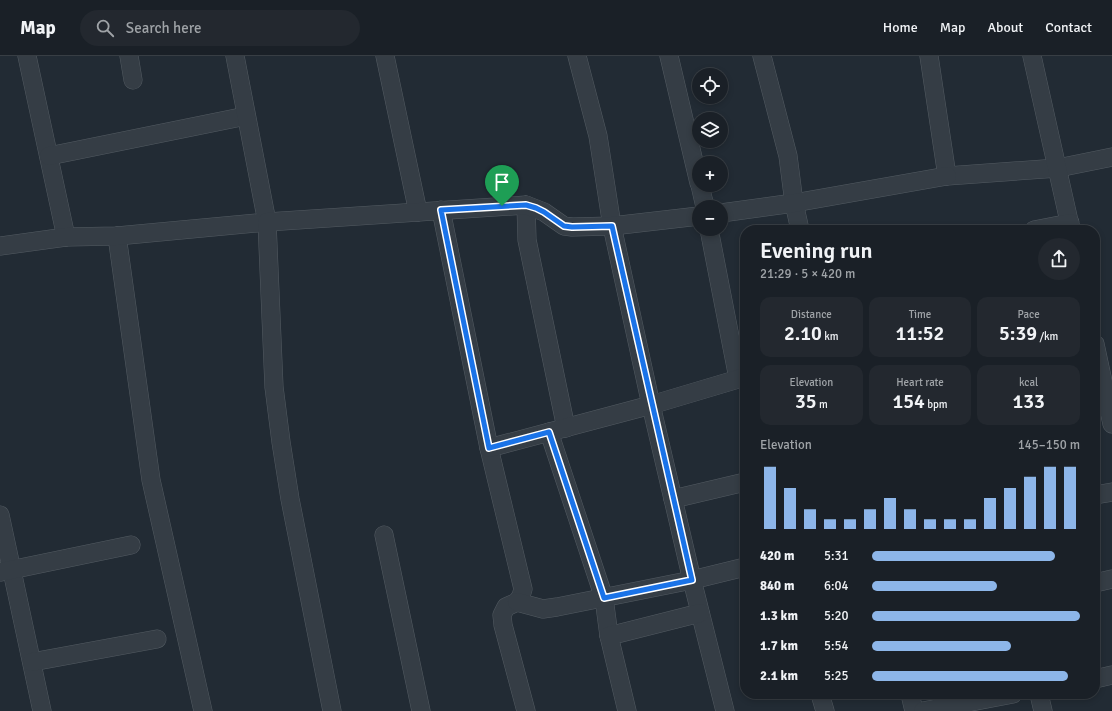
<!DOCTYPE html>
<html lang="en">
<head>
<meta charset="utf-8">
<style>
  body { margin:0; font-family:Signika,sans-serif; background:#23282f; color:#f1f3f6; height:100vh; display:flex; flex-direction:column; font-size:15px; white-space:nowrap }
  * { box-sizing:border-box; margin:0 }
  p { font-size:13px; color:#9fa3a7 }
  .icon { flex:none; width:22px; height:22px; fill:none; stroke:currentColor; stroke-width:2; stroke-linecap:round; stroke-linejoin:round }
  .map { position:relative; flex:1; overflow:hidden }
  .sheet { position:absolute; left:740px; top:169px; width:360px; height:474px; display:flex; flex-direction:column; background:#1a2027; border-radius:16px; box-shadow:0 2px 6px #0003,0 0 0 1px #383e44 }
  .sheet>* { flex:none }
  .fabs { position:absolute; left:692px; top:12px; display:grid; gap:8px }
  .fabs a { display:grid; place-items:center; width:36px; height:36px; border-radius:50%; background:#1a2027; box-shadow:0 2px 6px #0003,0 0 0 1px #383e44; font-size:20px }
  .pin { position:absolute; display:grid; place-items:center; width:34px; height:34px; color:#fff; margin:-41px -17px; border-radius:50% 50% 50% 0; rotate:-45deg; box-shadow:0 0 4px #0007 }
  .pin .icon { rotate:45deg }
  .round { display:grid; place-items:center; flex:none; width:42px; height:42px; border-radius:21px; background:#23282f }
  .summary { display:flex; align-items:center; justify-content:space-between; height:68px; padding:0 20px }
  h1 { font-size:22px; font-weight:600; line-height:30px }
  .figures { display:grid; grid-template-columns:repeat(3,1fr); gap:6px; height:68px; padding:4px 20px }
  .figures div { display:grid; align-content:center; border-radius:10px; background:#23282f; text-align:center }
  .figures b { font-size:20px; font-weight:600 }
  .figures small { font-size:11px; font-weight:400 }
  .figures p { font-size:11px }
  .chart { height:112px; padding:8px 20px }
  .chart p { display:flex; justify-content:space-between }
  .chart svg { width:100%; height:72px; margin-top:4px; stroke:#8db6e9; stroke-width:6 }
  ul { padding:0 20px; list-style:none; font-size:13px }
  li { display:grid; grid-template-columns:64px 48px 1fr; align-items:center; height:30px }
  li i { height:10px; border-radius:5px; background:#8db6e9 }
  header { display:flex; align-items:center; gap:24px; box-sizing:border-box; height:56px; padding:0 20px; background:#1a2027; border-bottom:1px solid #383e44 }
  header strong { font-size:19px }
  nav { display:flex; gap:22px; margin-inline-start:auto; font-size:14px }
  .search { width:280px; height:36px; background:#23282f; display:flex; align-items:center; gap:10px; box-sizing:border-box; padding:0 14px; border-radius:22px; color:#9fa3a7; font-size:15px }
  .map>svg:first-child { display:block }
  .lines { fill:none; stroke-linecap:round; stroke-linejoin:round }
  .minor-casing { stroke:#535b62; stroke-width:19 }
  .minor { stroke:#353d45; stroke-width:18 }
  .route-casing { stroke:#fff; stroke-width:8 }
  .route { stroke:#1a73e8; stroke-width:5 }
</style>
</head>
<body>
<header>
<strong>Map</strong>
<div class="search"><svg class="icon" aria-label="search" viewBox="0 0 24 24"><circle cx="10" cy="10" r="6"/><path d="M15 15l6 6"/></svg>Search here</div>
<nav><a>Home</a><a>Map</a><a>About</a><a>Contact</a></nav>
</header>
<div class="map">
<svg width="1112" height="655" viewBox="0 0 1112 655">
  <rect width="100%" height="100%" fill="#222b34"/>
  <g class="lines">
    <g class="minor-casing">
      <g id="minor">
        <polyline points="27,0 66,181"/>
        <polyline points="129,0 133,24"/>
        <polyline points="385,0 418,156"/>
        <polyline points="577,0 598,80 612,170 651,349 692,524 725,655"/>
        <polyline points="669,0 699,127"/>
        <polyline points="762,0 788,100 794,147 800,174"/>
        <polyline points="929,0 947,120 1058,112 1112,101"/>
        <polyline points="1032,0 1071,174"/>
        <polyline points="49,100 246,60"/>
        <polyline points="700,129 705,151"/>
        <polyline points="526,149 527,184 566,372"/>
        <polyline points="441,154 489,392 523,533 521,540 517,546 506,551 502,559 503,569 526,655"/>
        <polyline points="721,157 794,147 947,120"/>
        <polyline points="709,173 738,322"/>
        <polyline points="1034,174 1070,167"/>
        <polyline points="117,180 151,424 203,655"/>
        <polyline points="0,190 66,181 117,180 267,166 235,0"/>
        <polyline points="1095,288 1112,368"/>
        <polyline points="549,376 604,542 609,580"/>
        <polyline points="489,392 651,349 745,321"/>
        <polyline points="1095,439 1112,436"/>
        <polyline points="673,443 745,426"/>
        <polyline points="0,459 42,655"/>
        <polyline points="384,479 421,655"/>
        <polyline points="1,516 131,489"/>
        <polyline points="1095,527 1112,523"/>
        <polyline points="517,546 543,553 557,551 692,524 745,511"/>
        <polyline points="32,606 157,583"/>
        <polyline points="1095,623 1112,619"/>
        <polyline points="820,638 825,655"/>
        <polyline points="910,638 914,655"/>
        <polyline points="1039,638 1043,655"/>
        <polyline points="332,655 290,443 281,386 274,331 267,166 526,149 544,156 564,170 572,171 612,170 699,160"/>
        <polyline points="627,655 609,580 700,557"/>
        <polyline points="923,655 1013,638"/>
      </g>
    </g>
    <use href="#minor" class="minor"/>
  </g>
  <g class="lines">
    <g class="route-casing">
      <polygon id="route" points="526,149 536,152 544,156 564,170 572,171 612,170 692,524 604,542 549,376 489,392 441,154"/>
    </g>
    <use href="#route" class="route"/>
  </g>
</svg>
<div class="fabs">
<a><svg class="icon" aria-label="locate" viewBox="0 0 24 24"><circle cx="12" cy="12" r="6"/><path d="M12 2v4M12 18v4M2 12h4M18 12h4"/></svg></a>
<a><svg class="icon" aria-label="layers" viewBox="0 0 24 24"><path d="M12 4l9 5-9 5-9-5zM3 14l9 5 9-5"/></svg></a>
<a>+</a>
<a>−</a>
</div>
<div class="pin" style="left:502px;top:150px;background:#1e9e55"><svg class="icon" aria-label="arrive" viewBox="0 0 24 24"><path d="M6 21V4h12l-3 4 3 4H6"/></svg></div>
<section class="sheet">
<div class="summary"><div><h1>Evening run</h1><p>21:29 · 5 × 420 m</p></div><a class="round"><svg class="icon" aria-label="share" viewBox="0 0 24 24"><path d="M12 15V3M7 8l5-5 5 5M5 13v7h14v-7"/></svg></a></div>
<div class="figures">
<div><p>Distance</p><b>2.10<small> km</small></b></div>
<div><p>Time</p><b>11:52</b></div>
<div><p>Pace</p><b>5:39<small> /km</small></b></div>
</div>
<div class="figures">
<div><p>Elevation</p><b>35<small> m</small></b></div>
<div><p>Heart rate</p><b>154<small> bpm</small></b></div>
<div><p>kcal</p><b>133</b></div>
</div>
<div class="chart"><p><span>Elevation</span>145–150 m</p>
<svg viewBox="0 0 160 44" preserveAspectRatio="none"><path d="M5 44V6M15 44V19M25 44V32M35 44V38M45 44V38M55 44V32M65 44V25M75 44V32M85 44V38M95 44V38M105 44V38M115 44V25M125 44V19M135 44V12M145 44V6M155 44V6"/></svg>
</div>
<ul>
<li><b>420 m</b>5:31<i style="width:88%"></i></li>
<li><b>840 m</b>6:04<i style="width:60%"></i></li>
<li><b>1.3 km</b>5:20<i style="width:100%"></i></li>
<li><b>1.7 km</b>5:54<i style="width:67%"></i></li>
<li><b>2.1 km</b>5:25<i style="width:94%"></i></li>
</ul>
</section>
</div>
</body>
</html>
